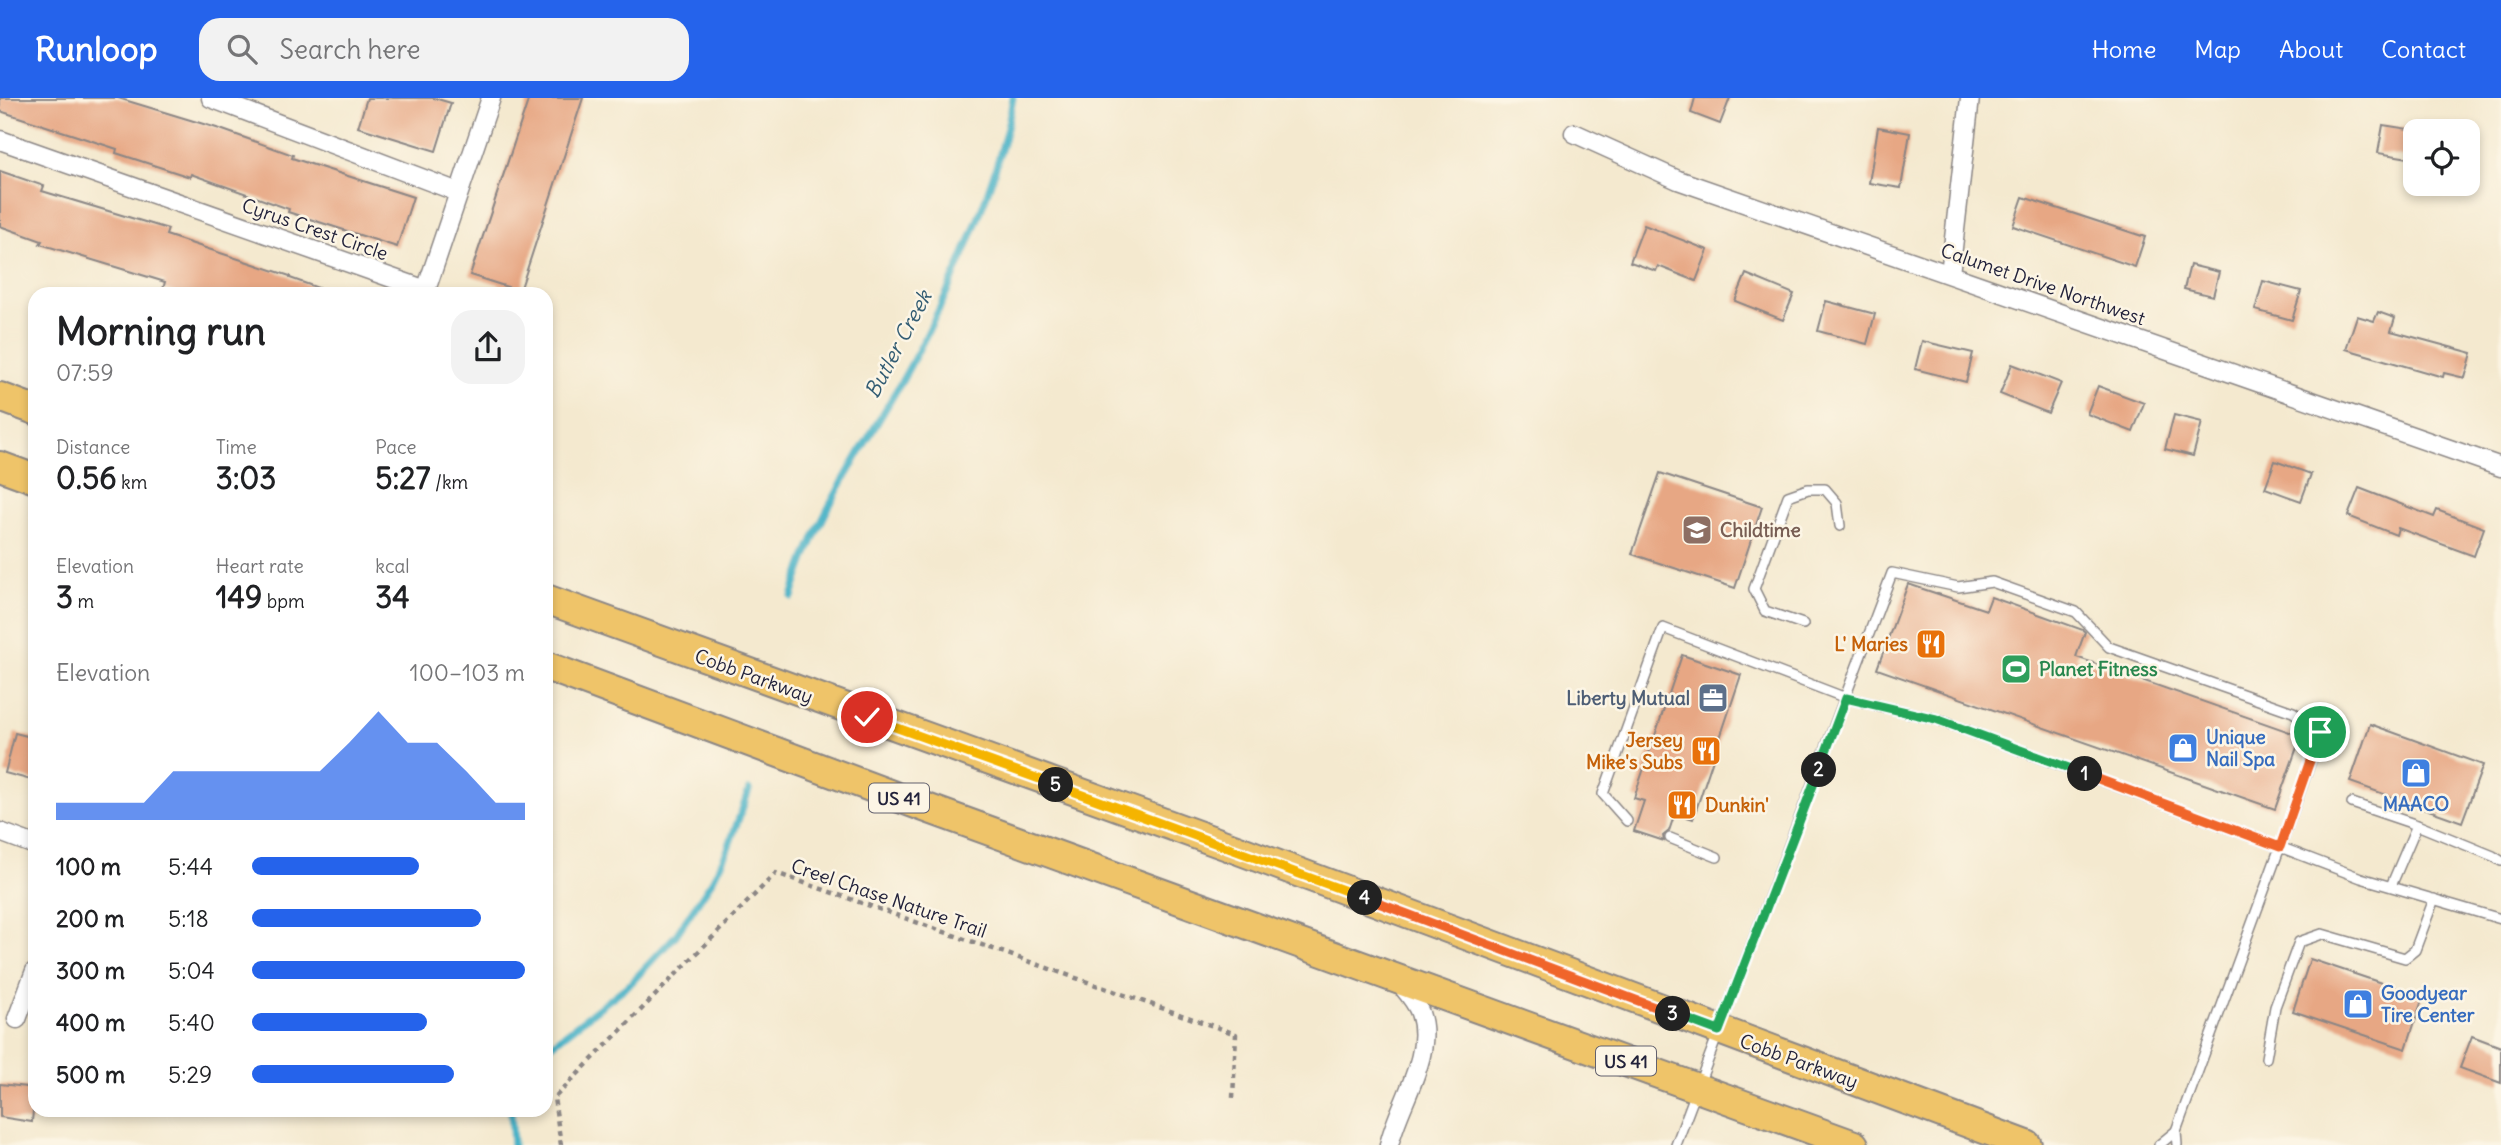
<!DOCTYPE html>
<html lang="en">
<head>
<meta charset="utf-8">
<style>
  body { margin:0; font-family:Delius,sans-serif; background:#f2f2f2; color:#202124; height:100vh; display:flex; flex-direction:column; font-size:26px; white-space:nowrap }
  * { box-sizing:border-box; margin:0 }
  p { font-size:23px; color:#757577 }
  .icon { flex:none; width:38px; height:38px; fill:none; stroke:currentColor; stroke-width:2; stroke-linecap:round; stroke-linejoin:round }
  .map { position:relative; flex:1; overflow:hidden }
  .drawer { position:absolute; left:28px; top:189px; width:525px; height:830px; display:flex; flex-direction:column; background:#fff; border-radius:21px; box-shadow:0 4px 10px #0003 }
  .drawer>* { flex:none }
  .tools { position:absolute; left:2403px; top:21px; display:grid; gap:14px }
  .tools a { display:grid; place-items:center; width:77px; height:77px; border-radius:14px; background:#fff; box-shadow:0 4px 10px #0003; font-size:35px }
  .pin { position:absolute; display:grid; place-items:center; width:60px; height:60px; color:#fff; margin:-30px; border:4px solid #fff; border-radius:50%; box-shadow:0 2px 7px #0007 }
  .km { position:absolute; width:35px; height:35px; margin:-18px; border-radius:50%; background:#222; color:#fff; font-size:19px; line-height:35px; text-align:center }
  .round { display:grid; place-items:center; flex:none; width:74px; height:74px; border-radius:21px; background:#f2f2f2 }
  .summary { display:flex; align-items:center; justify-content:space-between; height:119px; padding:0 28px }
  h1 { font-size:38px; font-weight:700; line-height:52px }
  .stats { display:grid; grid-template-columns:repeat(3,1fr); gap:10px; height:119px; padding:7px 28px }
  .stats div { display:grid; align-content:center }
  .stats b { font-size:30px; font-weight:700 }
  .stats small { font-size:19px; font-weight:400 }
  .stats p { font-size:19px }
  .chart { height:196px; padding:14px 28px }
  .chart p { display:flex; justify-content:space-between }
  .chart svg { width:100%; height:126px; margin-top:7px; fill:#2563eb; opacity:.7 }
  ul { padding:0 28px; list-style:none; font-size:23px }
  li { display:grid; grid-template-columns:112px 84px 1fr; align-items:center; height:52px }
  li i { height:18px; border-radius:9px; background:#2563eb }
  header { display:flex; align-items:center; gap:42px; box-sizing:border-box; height:98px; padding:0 35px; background:#2563eb; color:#fff }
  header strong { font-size:33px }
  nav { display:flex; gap:38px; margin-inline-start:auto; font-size:24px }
  .search { width:490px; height:63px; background:#f2f2f2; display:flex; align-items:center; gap:18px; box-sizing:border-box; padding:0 24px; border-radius:21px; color:#757577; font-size:26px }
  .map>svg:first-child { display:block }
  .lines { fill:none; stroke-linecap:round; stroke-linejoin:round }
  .stream { stroke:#49b2c7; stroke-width:7 }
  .building { fill:#e7a784 }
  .lane-casing { stroke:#8b8685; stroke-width:12 }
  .street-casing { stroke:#8b8685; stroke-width:21 }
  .primary-casing { stroke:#8b8685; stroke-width:32 }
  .path { stroke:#8b8685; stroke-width:4.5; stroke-dasharray:5 5; stroke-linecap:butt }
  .lane { stroke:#fff; stroke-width:9 }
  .street { stroke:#fff; stroke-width:18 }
  .primary { stroke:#efc469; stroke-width:28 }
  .split-1-casing { stroke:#fff; stroke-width:14 }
  .split-2-casing { stroke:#fff; stroke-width:14 }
  .split-3-casing { stroke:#fff; stroke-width:14 }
  .split-4-casing { stroke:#fff; stroke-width:14 }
  .split-5-casing { stroke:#fff; stroke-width:14 }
  .split-6-casing { stroke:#fff; stroke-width:14 }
  .split-1 { stroke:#f0652b; stroke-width:9 }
  .split-2 { stroke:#22a559; stroke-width:9 }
  .split-3 { stroke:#22a559; stroke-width:9 }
  .split-4 { stroke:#f0652b; stroke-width:9 }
  .split-5 { stroke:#f5b400; stroke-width:9 }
  .split-6 { stroke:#f5b400; stroke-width:9 }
  .labels { text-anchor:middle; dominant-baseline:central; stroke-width:5; stroke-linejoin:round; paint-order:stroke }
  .shield { fill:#fcf5e5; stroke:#63616e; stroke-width:2 }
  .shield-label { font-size:18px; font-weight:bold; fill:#22223b }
  .street-label { font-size:19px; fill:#22223b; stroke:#fcf5e5 }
  .education-label { font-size:19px; font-weight:bold; fill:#785e54; stroke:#fcf5e5; text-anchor:start }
  .food-label { font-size:19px; font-weight:bold; fill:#c56008; stroke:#fcf5e5; text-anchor:end }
  .leisure-label { font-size:19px; font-weight:bold; fill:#27864d; stroke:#fcf5e5; text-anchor:start }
  .service-label { font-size:19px; font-weight:bold; fill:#4e5e75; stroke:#fcf5e5; text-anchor:end }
  .shop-label { font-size:19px; font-weight:bold; fill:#366cbe; stroke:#fcf5e5; text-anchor:start }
  .water-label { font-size:21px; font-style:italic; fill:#325c73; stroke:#fcf5e5 }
</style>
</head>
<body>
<header>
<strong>Runloop</strong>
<div class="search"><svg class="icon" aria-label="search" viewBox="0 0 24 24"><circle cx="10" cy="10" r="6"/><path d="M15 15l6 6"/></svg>Search here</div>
<nav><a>Home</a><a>Map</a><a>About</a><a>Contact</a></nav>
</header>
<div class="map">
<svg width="2501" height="1047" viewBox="0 0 2501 1047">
  <rect width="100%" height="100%" fill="#fcf5e5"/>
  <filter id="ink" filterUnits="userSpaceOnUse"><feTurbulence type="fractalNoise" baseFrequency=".0143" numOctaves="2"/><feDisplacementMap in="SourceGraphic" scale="14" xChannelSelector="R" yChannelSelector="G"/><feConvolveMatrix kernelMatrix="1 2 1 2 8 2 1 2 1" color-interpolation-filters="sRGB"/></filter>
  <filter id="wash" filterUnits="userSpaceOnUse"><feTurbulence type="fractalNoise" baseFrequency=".00686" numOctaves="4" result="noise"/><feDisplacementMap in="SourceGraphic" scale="28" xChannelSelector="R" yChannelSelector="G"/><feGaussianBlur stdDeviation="1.57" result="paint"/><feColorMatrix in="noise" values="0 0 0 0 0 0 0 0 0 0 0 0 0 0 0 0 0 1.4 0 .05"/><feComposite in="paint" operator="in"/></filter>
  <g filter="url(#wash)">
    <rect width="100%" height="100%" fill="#f4e9cf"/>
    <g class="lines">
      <g class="stream">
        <path d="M792 499C817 412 868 346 910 268 951 193 999 83 1013 0"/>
        <polyline points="546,951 631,885 676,837 712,783 727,753 749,692"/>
        <polyline points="511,1012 513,1047"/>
      </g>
    </g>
    <g id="blocks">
      <g class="building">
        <polygon points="0,0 118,0 220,31 293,57 292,60 413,99 397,149 288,114 289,111 191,76 190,79 116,55 117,51 0,13"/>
        <polygon points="367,0 434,0 451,5 436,53 358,29"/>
        <polygon points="529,0 583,0 520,193 470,177"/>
        <polygon points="1695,0 1730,0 1720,26 1691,15"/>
        <polygon points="2383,27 2415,32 2415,61 2378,55"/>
        <polygon points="1878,29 1910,35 1901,90 1869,85"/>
        <polygon points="0,73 44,88 42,93 168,131 166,137 290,178 290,180 327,193 326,196 178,196 163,191 165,184 40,146 42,143 0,128"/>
        <polygon points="2023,99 2145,139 2135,169 2013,128"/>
        <polygon points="1644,127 1708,152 1696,183 1658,168 1656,173 1630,164"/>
        <polygon points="2190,167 2219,174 2213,198 2184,191"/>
        <polygon points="1746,176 1794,196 1783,222 1735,203"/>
        <polygon points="2263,183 2301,193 2292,222 2255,212"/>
        <polygon points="1826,203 1875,216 1867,246 1818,233"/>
        <polygon points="2378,214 2395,220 2391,233 2472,255 2465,280 2444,275 2443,279 2346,251 2357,218 2374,223"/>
        <polygon points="1922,243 1973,255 1966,284 1915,271"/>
        <polygon points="2012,266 2061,285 2048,315 2000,296"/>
        <polygon points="2098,288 2144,305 2133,334 2087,316"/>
        <polygon points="2174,317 2202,324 2193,358 2165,351"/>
        <polygon points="2275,363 2311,376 2301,403 2265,390"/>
        <polygon points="1660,375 1762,409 1735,490 1632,456"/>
        <polygon points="2359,390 2434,419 2437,412 2484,430 2474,458 2398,430 2396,437 2348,418"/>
        <polygon points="1908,486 1986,512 1991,499 2083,532 2085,534 2076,559 2301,638 2275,711 1877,571"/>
        <polygon points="1682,557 1741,577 1693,721 1675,715 1669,733 1663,738 1664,743 1634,733 1644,703 1634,700"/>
        <polygon points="2370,626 2483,667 2462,724 2350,684"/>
        <polygon points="15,635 35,640 35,683 5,675"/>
        <polygon points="2310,861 2423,899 2406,951 2293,913"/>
        <polygon points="2472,938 2501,949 2501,985 2460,970"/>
        <polygon points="0,986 35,990 32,1024 0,1019"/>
      </g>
    </g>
  </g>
  <g filter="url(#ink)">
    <use href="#blocks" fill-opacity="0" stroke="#8b8685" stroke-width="2"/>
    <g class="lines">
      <g class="lane-casing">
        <g id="lane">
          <polyline points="1803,526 1765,513 1754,491 1788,398 1808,391 1825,391 1837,405 1840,428"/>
          <polyline points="2352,705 2417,727"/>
          <path d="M1627 723 1603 696 1663 530 1846 600 1936 621 2280 749 2321 634 2293 614 2109 549 2076 514 1992 484 1958 489 1892 475C1821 666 1747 856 1676 1047"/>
          <polyline points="1670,740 1717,759"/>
          <polyline points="2391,788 2417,727 2493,758 2501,763"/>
          <polyline points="2266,960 2275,909 2299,844 2322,836 2405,860 2415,852 2434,801"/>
          <polyline points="2176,1033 2280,749 2361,780 2501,821"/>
          <polyline points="2159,1047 2176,1033 2177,1047"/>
        </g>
      </g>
      <g class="street-casing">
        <g id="street">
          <polyline points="211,0 458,94"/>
          <polyline points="1574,35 1678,82 2501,369"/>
          <polyline points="0,42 426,192 491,0"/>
          <polyline points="1950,176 1970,0"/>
          <polyline points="0,734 35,747"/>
          <polyline points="17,921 35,873"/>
          <path d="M1389 1047C1398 1006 1435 957 1420 915 1416 903 1406 893 1398 883"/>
        </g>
      </g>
      <g class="primary-casing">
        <g id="primary">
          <polyline points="0,299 35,312"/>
          <polyline points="0,368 35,381"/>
          <polyline points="546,501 1236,751 2027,1047"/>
          <polyline points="546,568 924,709 1854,1047"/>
        </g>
      </g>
      <polyline class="path" points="561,1047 554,1000 776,775 1236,936 1233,1000"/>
      <use href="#lane" class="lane"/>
      <use href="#street" class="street"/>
      <use href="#primary" class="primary"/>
    </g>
  </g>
  <g class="lines" filter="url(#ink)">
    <g class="split-1-casing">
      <polyline id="split-1" points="2085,676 2280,749 2320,634"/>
    </g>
    <g class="split-2-casing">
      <polyline id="split-2" points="1819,672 1846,600 1936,621 2085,676"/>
    </g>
    <g class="split-3-casing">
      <polyline id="split-3" points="1673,916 1719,933 1819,672"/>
    </g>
    <g class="split-4-casing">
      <polyline id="split-4" points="1365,800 1673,916"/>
    </g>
    <g class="split-5-casing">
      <polyline id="split-5" points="1056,687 1365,800"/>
    </g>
    <g class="split-6-casing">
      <polyline id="split-6" points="867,619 1056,687"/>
    </g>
    <use href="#split-1" class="split-1"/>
    <use href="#split-2" class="split-2"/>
    <use href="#split-3" class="split-3"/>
    <use href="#split-4" class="split-4"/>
    <use href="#split-5" class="split-5"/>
    <use href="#split-6" class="split-6"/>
  </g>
  <defs>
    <g id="school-square" transform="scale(1.575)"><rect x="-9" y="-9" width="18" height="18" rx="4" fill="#8d6e63" stroke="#fcf5e5"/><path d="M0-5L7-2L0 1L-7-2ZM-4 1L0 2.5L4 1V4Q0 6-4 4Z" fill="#fff"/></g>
    <g id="restaurant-square" transform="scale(1.575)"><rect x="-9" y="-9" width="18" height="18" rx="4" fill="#e8710a" stroke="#fcf5e5"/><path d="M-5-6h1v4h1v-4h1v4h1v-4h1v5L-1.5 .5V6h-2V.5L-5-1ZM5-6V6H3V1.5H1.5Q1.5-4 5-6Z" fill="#fff"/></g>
    <g id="stadium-square" transform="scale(1.575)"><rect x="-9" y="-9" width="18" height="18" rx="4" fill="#2e9e5b" stroke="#fcf5e5"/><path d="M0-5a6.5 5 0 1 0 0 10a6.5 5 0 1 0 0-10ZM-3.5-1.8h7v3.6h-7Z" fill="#fff"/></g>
    <g id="office-square" transform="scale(1.575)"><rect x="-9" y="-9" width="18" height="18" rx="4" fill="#5c6f8a" stroke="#fcf5e5"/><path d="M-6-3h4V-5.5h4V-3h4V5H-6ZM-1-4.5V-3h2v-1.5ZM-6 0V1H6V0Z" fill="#fff"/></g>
    <g id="shop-square" transform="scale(1.575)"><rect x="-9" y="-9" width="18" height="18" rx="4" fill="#3f7fe0" stroke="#fcf5e5"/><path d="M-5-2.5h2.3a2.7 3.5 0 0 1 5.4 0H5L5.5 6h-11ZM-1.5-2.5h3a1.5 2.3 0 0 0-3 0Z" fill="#fff"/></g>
  </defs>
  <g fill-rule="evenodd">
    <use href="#school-square" x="1697" y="432"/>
    <use href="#restaurant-square" x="1931" y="546"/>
    <use href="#stadium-square" x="2016" y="571"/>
    <use href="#office-square" x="1713" y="600"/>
    <use href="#shop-square" x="2183" y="650"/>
    <use href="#restaurant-square" x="1706" y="653"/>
    <use href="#shop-square" x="2416" y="675"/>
    <use href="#restaurant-square" x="1682" y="707"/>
    <use href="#shop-square" x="2358" y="906"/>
  </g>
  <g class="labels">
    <g class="shield">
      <rect x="869" y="685.5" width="60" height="29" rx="5"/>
      <rect x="1596" y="948.5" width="60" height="29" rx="5"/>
    </g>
    <g class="shield-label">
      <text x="899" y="700">US 41</text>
      <text x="1626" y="963">US 41</text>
    </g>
    <g class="street-label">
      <text transform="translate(315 131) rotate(19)">Cyrus Crest Circle</text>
      <text transform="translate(2043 186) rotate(19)">Calumet Drive Northwest</text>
      <text transform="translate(754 578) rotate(20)">Cobb Parkway</text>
      <text transform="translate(889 800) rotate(19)">Creel Chase Nature Trail</text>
      <text transform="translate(1799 963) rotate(20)">Cobb Parkway</text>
    </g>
    <g class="education-label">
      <text x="1720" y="432">Childtime</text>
    </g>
    <g class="food-label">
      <text x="1908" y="546">L' Maries</text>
      <text x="1683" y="642">Jersey<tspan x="1683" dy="22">Mike's Subs</tspan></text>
      <text x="1705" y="707" text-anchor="start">Dunkin'</text>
    </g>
    <g class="leisure-label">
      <text x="2039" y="571">Planet Fitness</text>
    </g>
    <g class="service-label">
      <text x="1690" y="600">Liberty Mutual</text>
    </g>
    <g class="shop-label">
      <text x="2206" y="639">Unique<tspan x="2206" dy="22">Nail Spa</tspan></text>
      <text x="2416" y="706" text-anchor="middle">MAACO</text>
      <text x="2381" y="895">Goodyear<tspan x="2381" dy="22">Tire Center</tspan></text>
    </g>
    <g class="water-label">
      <text transform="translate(898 246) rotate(-62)">Butler Creek</text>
    </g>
  </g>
</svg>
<div class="tools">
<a><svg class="icon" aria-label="locate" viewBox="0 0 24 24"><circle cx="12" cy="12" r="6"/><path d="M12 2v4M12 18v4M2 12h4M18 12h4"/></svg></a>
</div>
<div class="pin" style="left:2320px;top:634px;background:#1e9e55"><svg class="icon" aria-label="arrive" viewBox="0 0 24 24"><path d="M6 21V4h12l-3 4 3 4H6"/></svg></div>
<div class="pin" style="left:867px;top:619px;background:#d93025"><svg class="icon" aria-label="check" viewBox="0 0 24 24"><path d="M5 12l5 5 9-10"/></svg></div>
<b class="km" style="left:2085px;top:676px">1</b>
<b class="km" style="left:1819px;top:672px">2</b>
<b class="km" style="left:1673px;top:916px">3</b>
<b class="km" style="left:1365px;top:800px">4</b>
<b class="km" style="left:1056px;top:687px">5</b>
<section class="drawer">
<div class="summary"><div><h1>Morning run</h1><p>07:59</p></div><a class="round"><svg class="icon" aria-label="share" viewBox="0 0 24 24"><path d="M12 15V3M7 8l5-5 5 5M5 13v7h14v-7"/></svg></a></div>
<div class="stats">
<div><p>Distance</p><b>0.56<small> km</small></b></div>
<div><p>Time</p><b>3:03</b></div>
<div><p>Pace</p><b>5:27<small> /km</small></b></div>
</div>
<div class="stats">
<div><p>Elevation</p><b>3<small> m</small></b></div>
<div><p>Heart rate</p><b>149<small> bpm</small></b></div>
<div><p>kcal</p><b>34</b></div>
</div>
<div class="chart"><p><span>Elevation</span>100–103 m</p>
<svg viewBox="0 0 160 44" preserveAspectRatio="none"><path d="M0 44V38L10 38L20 38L30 38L40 27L50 27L60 27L70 27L80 27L90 27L100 17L110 6L120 17L130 17L140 27L150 38L160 38V44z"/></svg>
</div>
<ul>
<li><b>100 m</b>5:44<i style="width:61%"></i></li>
<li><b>200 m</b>5:18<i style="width:84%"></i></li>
<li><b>300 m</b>5:04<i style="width:100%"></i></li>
<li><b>400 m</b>5:40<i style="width:64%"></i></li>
<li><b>500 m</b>5:29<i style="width:74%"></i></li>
</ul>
</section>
</div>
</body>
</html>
